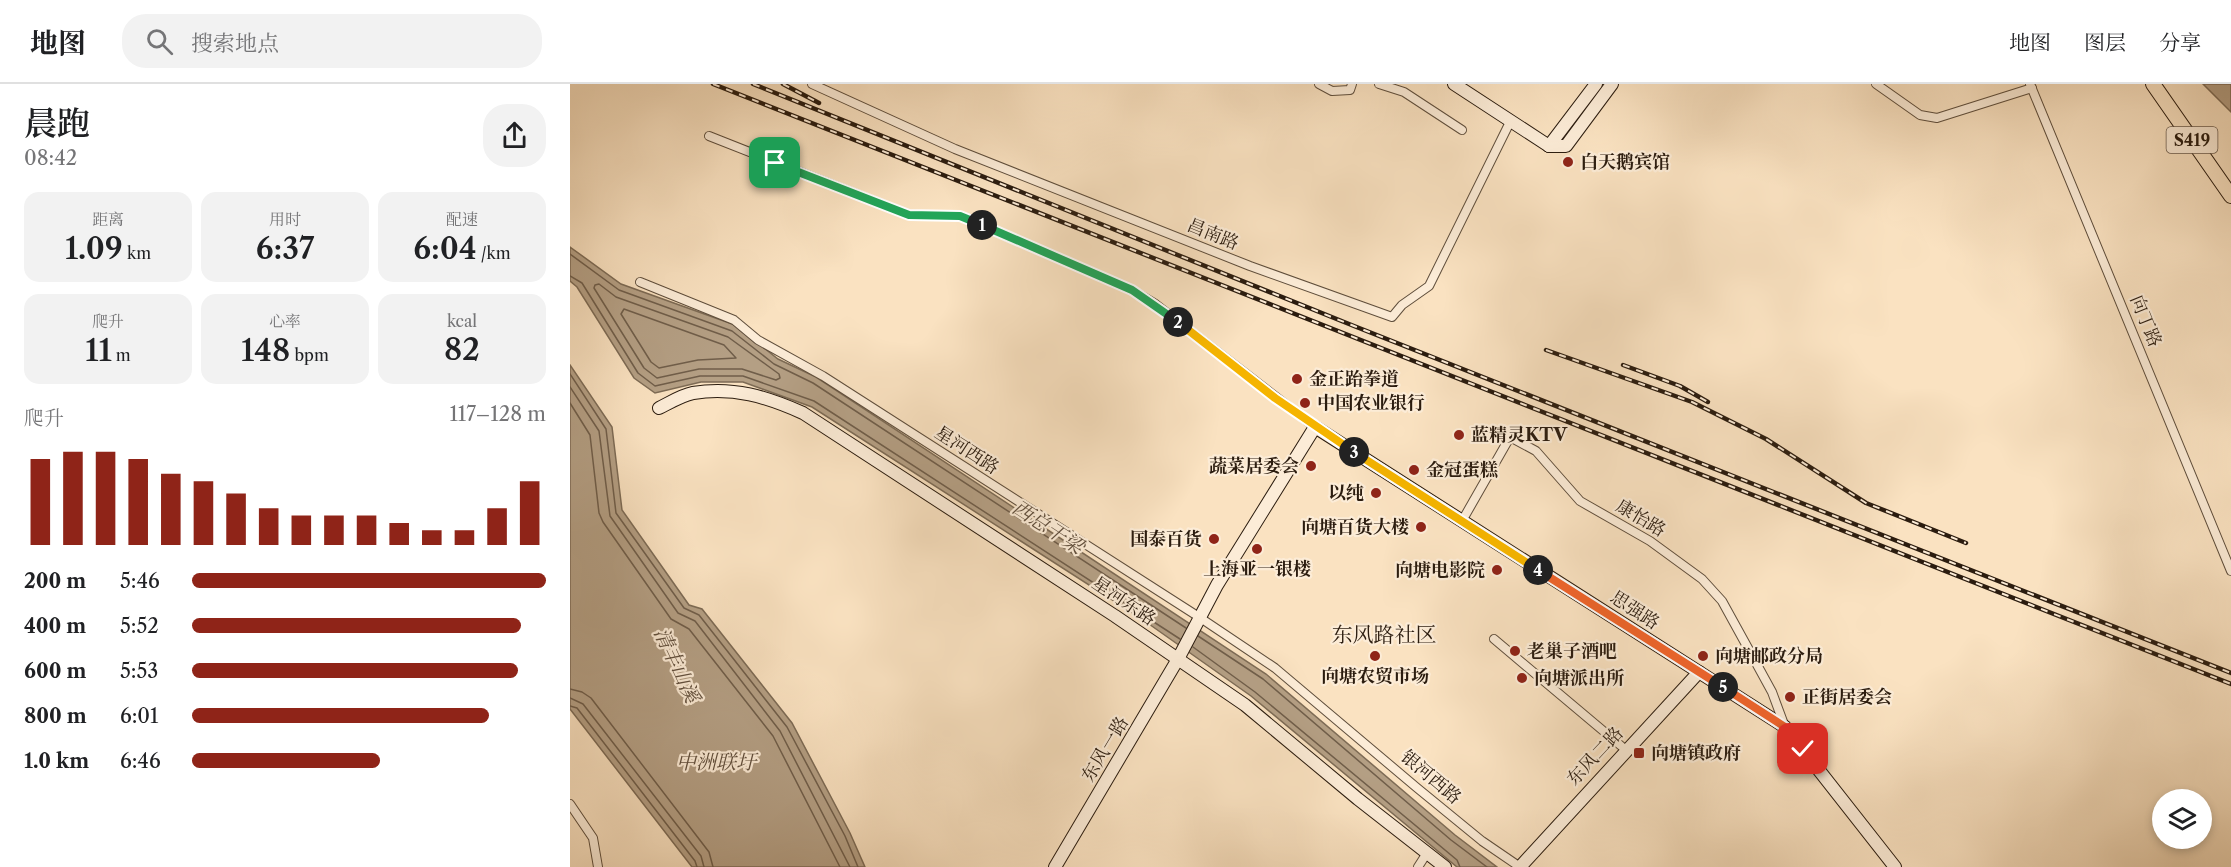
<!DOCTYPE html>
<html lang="zh">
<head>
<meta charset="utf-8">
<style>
  body { margin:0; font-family:"Libre Caslon Text","Noto Serif SC",serif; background:#f2f2f2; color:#202124; height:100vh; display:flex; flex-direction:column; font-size:22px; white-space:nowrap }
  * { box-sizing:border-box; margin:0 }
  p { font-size:20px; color:#757577 }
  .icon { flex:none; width:33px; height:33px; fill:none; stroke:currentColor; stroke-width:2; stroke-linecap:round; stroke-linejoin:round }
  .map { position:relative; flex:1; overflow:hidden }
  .drawer { display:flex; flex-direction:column; background:#fff; width:570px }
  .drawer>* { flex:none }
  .controls { position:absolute; left:1582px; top:705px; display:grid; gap:12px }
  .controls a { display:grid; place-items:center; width:60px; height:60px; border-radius:50%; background:#fff; box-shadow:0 3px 9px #0003; font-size:30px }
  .pin { position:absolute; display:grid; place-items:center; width:51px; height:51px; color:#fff; margin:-26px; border-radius:12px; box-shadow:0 3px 9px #0006 }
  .km { position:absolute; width:30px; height:30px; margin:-15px; border-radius:50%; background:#222; color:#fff; font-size:16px; line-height:30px; text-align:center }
  .round { display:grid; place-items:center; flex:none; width:63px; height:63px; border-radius:24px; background:#f2f2f2 }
  .head { display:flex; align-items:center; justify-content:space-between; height:102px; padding:0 24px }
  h1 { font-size:33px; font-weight:600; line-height:45px }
  .stats { display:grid; grid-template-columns:repeat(3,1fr); gap:9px; height:102px; padding:6px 24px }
  .stats div { display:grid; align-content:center; border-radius:15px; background:#f2f2f2; text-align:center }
  .stats b { font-size:30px; font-weight:600 }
  .stats small { font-size:16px; font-weight:400 }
  .stats p { font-size:16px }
  .chart { height:168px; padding:12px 24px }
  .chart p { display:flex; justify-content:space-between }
  .chart svg { width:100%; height:108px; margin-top:6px; stroke:#8f2418; stroke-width:6 }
  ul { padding:0 24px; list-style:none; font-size:20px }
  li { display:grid; grid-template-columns:96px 72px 1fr; align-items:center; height:45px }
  li i { height:15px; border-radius:8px; background:#8f2418 }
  header { display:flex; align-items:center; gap:36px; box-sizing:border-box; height:84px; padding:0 30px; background:#fff; border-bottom:2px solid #e0e0e0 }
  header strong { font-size:28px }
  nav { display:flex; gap:33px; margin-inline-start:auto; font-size:21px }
  .search { width:420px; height:54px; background:#f2f2f2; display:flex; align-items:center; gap:15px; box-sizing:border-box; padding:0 21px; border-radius:24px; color:#757577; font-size:22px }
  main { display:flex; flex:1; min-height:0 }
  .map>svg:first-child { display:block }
  .water { fill:#b49f84; stroke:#7d6b55; stroke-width:1.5 }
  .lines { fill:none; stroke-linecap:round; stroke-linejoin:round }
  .shore { stroke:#705e4a; stroke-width:1.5 }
  .street-casing { stroke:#5f4e3c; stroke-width:10 }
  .secondary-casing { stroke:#2b1c0f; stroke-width:14 }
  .primary-casing { stroke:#2b1c0f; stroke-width:16 }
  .street { stroke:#fcecd7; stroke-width:8 }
  .secondary { stroke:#fcecd7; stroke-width:12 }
  .primary { stroke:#fae2c1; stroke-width:14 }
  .rail-casing { stroke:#2b1c0f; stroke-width:4.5 }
  .rail { stroke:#fcecd7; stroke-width:2; stroke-dasharray:7; stroke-linecap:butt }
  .split-1-casing { stroke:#fff; stroke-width:12 }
  .split-2-casing { stroke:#fff; stroke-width:12 }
  .split-3-casing { stroke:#fff; stroke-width:12 }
  .split-4-casing { stroke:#fff; stroke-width:12 }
  .split-5-casing { stroke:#fff; stroke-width:12 }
  .split-6-casing { stroke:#fff; stroke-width:12 }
  .split-1 { stroke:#22a559; stroke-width:8 }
  .split-2 { stroke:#22a559; stroke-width:8 }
  .split-3 { stroke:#f5b400; stroke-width:8 }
  .split-4 { stroke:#f5b400; stroke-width:8 }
  .split-5 { stroke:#f0652b; stroke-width:8 }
  .split-6 { stroke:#f0652b; stroke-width:8 }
  .poi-dot { fill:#8f2418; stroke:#fcecd7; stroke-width:2 }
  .labels { text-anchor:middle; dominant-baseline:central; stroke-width:4.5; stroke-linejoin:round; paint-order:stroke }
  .shield { fill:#fcecd7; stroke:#6a5a4b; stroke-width:1.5 }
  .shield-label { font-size:16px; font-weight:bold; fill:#2b1c0f }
  .poi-label { font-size:18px; font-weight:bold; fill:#2b1c0f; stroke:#fcecd7; text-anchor:start }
  .street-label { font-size:18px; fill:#2b1c0f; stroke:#fcecd7 }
  .water-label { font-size:20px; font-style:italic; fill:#62503e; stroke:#fcecd7 }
  .quarter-label { font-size:21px; fill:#2b1c0f; stroke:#fcecd7 }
</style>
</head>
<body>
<header>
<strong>地图</strong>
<div class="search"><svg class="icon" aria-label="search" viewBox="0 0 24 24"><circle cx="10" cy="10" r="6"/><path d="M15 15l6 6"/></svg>搜索地点</div>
<nav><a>地图</a><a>图层</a><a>分享</a></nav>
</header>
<main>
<section class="drawer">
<div class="head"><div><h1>晨跑</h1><p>08:42</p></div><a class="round"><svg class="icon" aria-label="share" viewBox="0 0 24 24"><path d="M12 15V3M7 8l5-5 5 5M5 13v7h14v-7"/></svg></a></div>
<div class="stats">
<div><p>距离</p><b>1.09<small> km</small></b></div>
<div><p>用时</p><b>6:37</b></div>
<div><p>配速</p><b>6:04<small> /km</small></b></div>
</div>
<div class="stats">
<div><p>爬升</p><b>11<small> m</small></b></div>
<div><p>心率</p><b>148<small> bpm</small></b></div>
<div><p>kcal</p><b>82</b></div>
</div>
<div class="chart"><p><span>爬升</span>117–128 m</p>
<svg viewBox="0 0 160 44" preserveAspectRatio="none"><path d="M5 44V9M15 44V6M25 44V6M35 44V9M45 44V15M55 44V18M65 44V23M75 44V29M85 44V32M95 44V32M105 44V32M115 44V35M125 44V38M135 44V38M145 44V29M155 44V18"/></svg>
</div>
<ul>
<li><b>200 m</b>5:46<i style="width:100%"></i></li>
<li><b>400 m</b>5:52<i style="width:93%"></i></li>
<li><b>600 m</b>5:53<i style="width:92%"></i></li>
<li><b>800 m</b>6:01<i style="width:84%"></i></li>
<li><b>1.0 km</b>6:46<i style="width:53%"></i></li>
</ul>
</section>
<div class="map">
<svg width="1661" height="783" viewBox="0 0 1661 783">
  <rect width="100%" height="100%" fill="#fae2c1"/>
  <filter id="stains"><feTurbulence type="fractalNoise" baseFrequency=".00333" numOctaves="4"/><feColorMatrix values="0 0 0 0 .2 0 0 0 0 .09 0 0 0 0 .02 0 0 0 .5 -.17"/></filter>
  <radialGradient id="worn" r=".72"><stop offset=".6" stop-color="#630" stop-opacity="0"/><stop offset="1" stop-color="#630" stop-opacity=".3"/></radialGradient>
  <g class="water">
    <polygon points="1633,0 1661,0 1661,28"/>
    <polygon points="0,163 51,200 165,241 208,275 246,293 696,590 885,751 927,783 887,783 681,612 569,533 242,323 173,298 131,298 85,309 64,294 7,203 0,197"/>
    <polygon points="0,281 42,343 52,426 119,521 132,525 222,639 280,749 295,783 122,783 0,625"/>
  </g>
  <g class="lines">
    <g class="shore">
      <polyline points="0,170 49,206 162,247 204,280 243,299 616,544"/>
      <polyline points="0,192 12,199 68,289 85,302 130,292 173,292 244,317 610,555"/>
      <polygon points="29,200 46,213 158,253 209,290 210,294 206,296 172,285 129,285 87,294 74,284 24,204 25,201"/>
      <polygon points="54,225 154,261 166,274 128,276 89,284 81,278 51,230"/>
      <polyline points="0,290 36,345 46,429 114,524 129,531 217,643 275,752 288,783"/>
      <polyline points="0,303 29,347 40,432 108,529 125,537 210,647 280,783"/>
      <polyline points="0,319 20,351 29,429 33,438 101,535 119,545 203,652 270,783"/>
      <polyline points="628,552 693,595 881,756 917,783"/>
      <polyline points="623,563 685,608 887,776 890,783"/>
      <polyline points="0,605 12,608 21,614 139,768 143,783"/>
      <polyline points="0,614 13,620 131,772 134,783"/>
      <polyline points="0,622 7,624 125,777 127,783"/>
    </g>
    <g class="street-casing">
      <g id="street">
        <polyline points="242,0 385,65 680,182 822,233 832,221 859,202 940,38"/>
        <polyline points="749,0 762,7 780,6 782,0"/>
        <polyline points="809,0 834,8 892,46"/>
        <polyline points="1306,0 1350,31 1367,34 1462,4"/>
        <polyline points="1460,0 1661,487"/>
        <polyline points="139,52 339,131 390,132 562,206 584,219 745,343"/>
        <polyline points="70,198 164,236 188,256 253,292 629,533 705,584 846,703 912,757 950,783"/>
        <polyline points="892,437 940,353 966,367 1010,417 1080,457 1132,495 1152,517 1179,566 1202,608 1215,643"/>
        <polyline points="924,555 1056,666"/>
        <polyline points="0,720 23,754 28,783"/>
        <polyline points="848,783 857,769"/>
      </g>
    </g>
    <g class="secondary-casing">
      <g id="secondary">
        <polyline points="884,0 979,62"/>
        <polyline points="979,62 996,62 1042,0"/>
        <polyline points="979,62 1026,0"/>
        <path d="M89 324C99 319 112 311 123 309 163 302 197 313 233 329L545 532 675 621 788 715 875 783"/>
        <polyline points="485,783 608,575 647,501 745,343 1215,643 1325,783"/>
        <polyline points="950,783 1129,588"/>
      </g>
    </g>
    <g class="primary-casing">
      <polyline id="primary" points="1583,0 1661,112"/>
    </g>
    <use href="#street" class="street"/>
    <use href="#secondary" class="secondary"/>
    <use href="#primary" class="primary"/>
    <g class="rail-casing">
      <g id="rail">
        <polyline points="143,0 1661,600"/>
        <polyline points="183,0 784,242 1661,589"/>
        <polyline points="213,0 249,19"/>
        <polyline points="976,266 1122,318 1196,355 1296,419 1396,459"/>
        <polyline points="1053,281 1110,302 1138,318"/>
      </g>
    </g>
    <use href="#rail" class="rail"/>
  </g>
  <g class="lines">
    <g class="split-1-casing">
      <polyline id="split-1" points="205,79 339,131 390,132 412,141"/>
    </g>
    <g class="split-2-casing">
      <polyline id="split-2" points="412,141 562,206 608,238"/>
    </g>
    <g class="split-3-casing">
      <polyline id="split-3" points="608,238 705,314 784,368"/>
    </g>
    <g class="split-4-casing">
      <polyline id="split-4" points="784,368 968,486"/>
    </g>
    <g class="split-5-casing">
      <polyline id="split-5" points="968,486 1153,603"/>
    </g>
    <g class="split-6-casing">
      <polyline id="split-6" points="1153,603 1215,643 1233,665"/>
    </g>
    <use href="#split-1" class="split-1"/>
    <use href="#split-2" class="split-2"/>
    <use href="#split-3" class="split-3"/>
    <use href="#split-4" class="split-4"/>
    <use href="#split-5" class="split-5"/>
    <use href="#split-6" class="split-6"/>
  </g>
  <g class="poi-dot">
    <circle cx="998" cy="78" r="6"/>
    <circle cx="727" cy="295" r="6"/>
    <circle cx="735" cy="319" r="6"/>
    <circle cx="889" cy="351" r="6"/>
    <circle cx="741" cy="382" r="6"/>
    <circle cx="844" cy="386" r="6"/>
    <circle cx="806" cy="409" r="6"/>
    <circle cx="851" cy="443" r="6"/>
    <circle cx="644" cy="455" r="6"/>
    <circle cx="687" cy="465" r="6"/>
    <circle cx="927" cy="486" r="6"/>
    <circle cx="945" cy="567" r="6"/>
    <circle cx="805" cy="572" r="6"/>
    <circle cx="1133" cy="572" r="6"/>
    <circle cx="952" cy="594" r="6"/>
    <circle cx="1220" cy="613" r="6"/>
    <rect x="1063" y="663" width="12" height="12" rx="3"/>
  </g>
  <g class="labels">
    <rect class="shield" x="1596.5" y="43" width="51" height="26" rx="4.5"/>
    <g class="shield-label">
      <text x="1622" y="56">S419</text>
    </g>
    <g class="poi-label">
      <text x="1010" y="78">白天鹅宾馆</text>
      <text x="739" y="295">金正跆拳道</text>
      <text x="747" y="319">中国农业银行</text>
      <text x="901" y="351">蓝精灵KTV</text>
      <text x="729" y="382" text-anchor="end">蔬菜居委会</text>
      <text x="856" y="386">金冠蛋糕</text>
      <text x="794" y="409" text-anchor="end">以纯</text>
      <text x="839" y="443" text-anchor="end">向塘百货大楼</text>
      <text x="632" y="455" text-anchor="end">国泰百货</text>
      <text x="687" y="485" text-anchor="middle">上海亚一银楼</text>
      <text x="915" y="486" text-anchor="end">向塘电影院</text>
      <text x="957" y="567">老巢子酒吧</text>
      <text x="1145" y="572">向塘邮政分局</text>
      <text x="805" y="592" text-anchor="middle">向塘农贸市场</text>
      <text x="964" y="594">向塘派出所</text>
      <text x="1232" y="613">正街居委会</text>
      <text x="1081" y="669">向塘镇政府</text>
    </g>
    <g class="street-label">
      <text transform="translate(643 150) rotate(22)">昌南路</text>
      <text transform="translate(1576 237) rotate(68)">向丁路</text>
      <text transform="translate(397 366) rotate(33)">星河西路</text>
      <text transform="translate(1071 434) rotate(31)">康怡路</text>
      <text transform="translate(554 517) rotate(34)">星河东路</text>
      <text transform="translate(1065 526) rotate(33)">思强路</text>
      <text transform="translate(535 665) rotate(-59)">东风一路</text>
      <text transform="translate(1025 672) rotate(-47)">东风二路</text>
      <text transform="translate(861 693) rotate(40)">银河西路</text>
    </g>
    <g class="water-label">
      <text transform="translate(478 443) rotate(33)">西总干梁</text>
      <text transform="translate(107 581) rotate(65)">清丰山溪</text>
      <text x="146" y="678">中洲联圩</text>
    </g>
    <g class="quarter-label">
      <text x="814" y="550">东风路社区</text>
    </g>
  </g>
  <rect width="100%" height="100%" filter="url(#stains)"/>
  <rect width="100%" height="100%" fill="url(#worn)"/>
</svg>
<div class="controls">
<a><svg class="icon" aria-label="layers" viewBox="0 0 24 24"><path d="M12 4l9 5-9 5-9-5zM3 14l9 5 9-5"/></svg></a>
</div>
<div class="pin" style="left:205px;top:79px;background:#1e9e55"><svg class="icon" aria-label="arrive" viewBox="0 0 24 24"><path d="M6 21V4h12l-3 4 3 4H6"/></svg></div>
<div class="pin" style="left:1233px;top:665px;background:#d93025"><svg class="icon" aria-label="check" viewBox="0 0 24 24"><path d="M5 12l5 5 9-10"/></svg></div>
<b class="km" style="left:412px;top:141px">1</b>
<b class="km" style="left:608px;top:238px">2</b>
<b class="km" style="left:784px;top:368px">3</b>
<b class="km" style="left:968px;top:486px">4</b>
<b class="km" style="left:1153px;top:603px">5</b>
</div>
</main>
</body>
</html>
